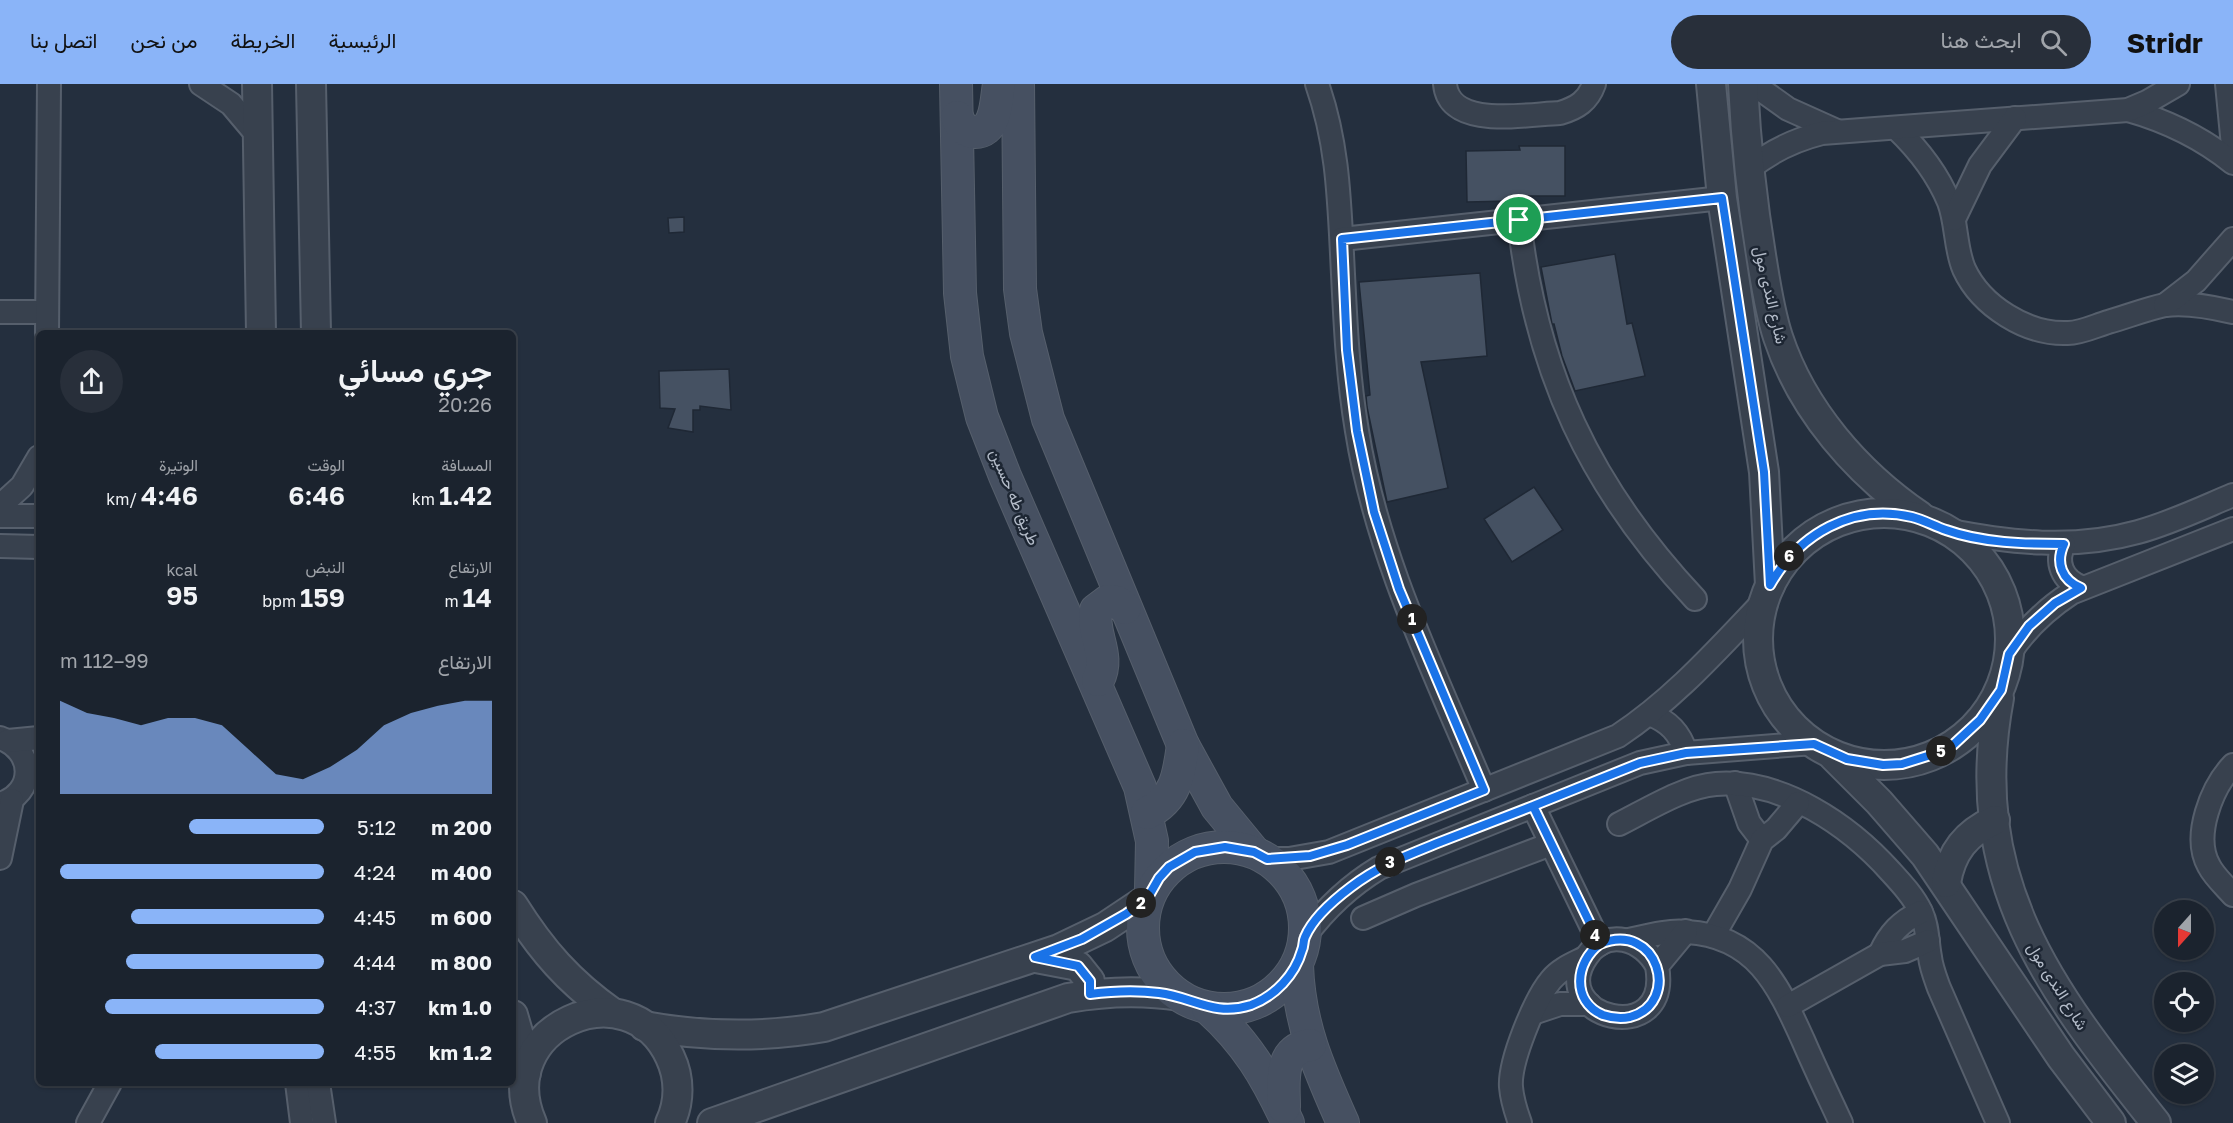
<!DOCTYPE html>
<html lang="ar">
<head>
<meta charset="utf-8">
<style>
  body { margin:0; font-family:"Golos Text",Vazirmatn,sans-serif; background:#282f3a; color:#f1f3f6; direction:rtl; height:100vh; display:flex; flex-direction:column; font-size:22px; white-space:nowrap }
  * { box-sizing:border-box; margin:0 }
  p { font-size:20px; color:#a0a4aa }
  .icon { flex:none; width:33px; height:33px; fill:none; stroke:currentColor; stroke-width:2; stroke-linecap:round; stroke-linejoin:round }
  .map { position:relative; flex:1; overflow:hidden; direction:ltr }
  .drawer { position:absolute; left:36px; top:246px; width:480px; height:756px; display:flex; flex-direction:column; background:#1b232e; border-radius:9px; box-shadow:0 2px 4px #0004,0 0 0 2px #39404a; direction:rtl }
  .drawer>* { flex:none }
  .needle { width:39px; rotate:201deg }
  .buttons { position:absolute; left:2154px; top:816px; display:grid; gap:12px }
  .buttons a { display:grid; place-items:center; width:60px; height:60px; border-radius:50%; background:#1b232e; box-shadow:0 2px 4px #0004,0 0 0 2px #39404a; font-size:30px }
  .pin { position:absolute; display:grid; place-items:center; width:51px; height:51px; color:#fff; margin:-26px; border:3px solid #fff; border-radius:50%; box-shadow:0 2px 6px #0007 }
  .km { position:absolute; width:30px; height:30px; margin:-15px; border-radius:50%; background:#222; color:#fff; font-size:16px; line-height:30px; text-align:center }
  .round { display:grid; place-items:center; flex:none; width:63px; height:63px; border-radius:32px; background:#282f3a }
  .summary { display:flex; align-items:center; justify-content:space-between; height:102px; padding:0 24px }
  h1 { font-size:33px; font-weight:600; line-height:45px }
  .stats { display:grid; grid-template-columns:repeat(3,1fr); gap:9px; height:102px; padding:6px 24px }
  .stats div { display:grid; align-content:center }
  .stats b { font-size:26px; font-weight:600 }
  .stats small { font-size:16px; font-weight:400 }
  .stats p { font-size:16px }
  .chart { height:168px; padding:12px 24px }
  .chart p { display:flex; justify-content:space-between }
  .chart svg { width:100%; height:108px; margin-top:6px; fill:#8ab4f8; opacity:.7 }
  ul { padding:0 24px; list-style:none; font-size:20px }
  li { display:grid; grid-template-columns:96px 72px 1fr; align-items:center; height:45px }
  li i { height:15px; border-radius:8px; background:#8ab4f8 }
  header { display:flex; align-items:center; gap:36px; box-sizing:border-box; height:84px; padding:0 30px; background:#8ab4f8; color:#111 }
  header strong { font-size:28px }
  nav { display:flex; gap:33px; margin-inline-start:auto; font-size:21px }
  .search { width:420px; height:54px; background:#282f3a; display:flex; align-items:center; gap:15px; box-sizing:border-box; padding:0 21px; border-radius:33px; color:#a0a4aa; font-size:22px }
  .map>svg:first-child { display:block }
  .building { fill:#455162; stroke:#1f2835; stroke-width:1.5 }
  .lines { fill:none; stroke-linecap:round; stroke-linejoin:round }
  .minor-casing { stroke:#565f6c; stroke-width:26 }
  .tertiary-casing { stroke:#565f6c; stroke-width:32 }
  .secondary-casing { stroke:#565f6c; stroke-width:34 }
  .minor { stroke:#38414e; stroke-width:22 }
  .tertiary { stroke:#38414e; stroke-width:28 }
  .secondary { stroke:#465061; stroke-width:32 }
  .route-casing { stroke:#fff; stroke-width:12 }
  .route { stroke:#1a73e8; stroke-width:8 }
  .labels { text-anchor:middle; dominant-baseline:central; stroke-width:5; stroke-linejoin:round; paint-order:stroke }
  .street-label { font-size:16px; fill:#b4bcc9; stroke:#1d2633 }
</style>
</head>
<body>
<header>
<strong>Stridr</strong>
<div class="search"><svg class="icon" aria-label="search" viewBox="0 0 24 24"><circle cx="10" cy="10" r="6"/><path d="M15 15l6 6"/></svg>ابحث هنا</div>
<nav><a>الرئيسية</a><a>الخريطة</a><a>من نحن</a><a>اتصل بنا</a></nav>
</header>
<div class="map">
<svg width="2233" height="1039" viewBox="0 0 2233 1039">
  <rect width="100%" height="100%" fill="#242f3e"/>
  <g class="building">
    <polygon points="1519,62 1565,62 1565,112 1510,112 1510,117 1467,118 1466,67 1520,66"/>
    <polygon points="684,133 684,148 669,149 668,134"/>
    <polygon points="1615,170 1627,240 1632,239 1645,292 1575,307 1562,272 1554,240 1552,240 1541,183"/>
    <polygon points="1480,189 1487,272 1421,278 1448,404 1387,418 1367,323 1366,312 1370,311 1359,198"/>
    <polygon points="729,285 731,326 700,322 700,326 693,326 693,348 668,344 675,325 660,324 659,287"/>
    <polygon points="1534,403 1563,446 1512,478 1484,435"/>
  </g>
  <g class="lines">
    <g class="minor-casing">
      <g id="minor">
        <polyline points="201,0 231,20 258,52"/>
        <path d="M1317 0C1337 57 1339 110 1342 170 1345 229 1347 288 1357 347 1377 473 1435 589 1484 706"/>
        <path d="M1445 0C1449 46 1528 30 1560 29 1577 24 1588 17 1594 0"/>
        <polyline points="1753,0 1788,25 1837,47"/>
        <polyline points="2227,0 2233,62"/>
        <path d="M2128 26C2167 37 2201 53 2233 79"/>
        <path d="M1896 44C1918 65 1937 89 1949 118 1957 139 1955 164 1964 185 1981 222 2027 251 2068 249 2081 249 2095 242 2108 238 2126 233 2146 225 2165 221 2187 218 2212 223 2233 228"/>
        <path d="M1749 85C1771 67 1794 56 1822 49L2128 26 2147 18 2178 0"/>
        <polyline points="1954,135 1980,81 2015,34"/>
        <path d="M1519 136C1536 288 1590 403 1695 515"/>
        <polyline points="1342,155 1722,114"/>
        <polyline points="2165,221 2196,197 2233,155"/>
        <polyline points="0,228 47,228"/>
        <polyline points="47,249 49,0"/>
        <polyline points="0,422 22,402 39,373"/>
        <polyline points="0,432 39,432"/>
        <path d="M1946 446C2011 459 2073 466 2138 448 2171 439 2202 424 2233 411"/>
        <path d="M2064 460C2055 478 2062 496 2081 503"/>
        <polyline points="0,462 39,463"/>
        <path d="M2009 570C2026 544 2045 526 2071 509L2233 445"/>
        <path d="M1649 630C1669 637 1680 649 1686 669"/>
        <path d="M0 654C35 666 36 709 0 720"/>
        <polyline points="8,657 39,654"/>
        <path d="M2233 681C2212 703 2192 752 2209 782 2214 792 2225 802 2233 811"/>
        <polyline points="1735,699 1749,739 1762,756"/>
        <polyline points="1533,722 1600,860"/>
        <path d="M1619 740C1647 726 1685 702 1716 700 1782 695 1849 741 1891 788 1902 800 1914 813 1921 828 1928 842 1927 858 1930 873 1931 883 1935 893 1939 904L1998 1039"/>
        <polyline points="0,774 12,716"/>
        <path d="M1267 775H1289L1329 768 1618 652C1674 615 1717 566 1763 518"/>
        <polyline points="1363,834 1416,811 1551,760"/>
        <path d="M1305 852C1326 824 1349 802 1379 784L1640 679 1686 669 1814 659"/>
        <polyline points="1713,852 1740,805 1762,756 1776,745 1798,719"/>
        <path d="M1629 856C1647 852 1668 846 1687 848 1756 852 1778 901 1803 956 1815 984 1828 1011 1841 1039"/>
        <path d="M1880 870C1889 850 1901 837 1921 828"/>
        <path d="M1657 882C1643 855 1607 843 1587 872 1544 933 1672 967 1657 882L1686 847"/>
        <polyline points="1788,922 1880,870 1905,867 1928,857"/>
        <polyline points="1533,929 1560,920 1589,920"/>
        <polyline points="297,999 302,1039"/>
        <polyline points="318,999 324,1039"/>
        <polyline points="88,1039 110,999"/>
        <path d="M1520 1039C1516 1028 1512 1015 1511 1003 1509 978 1535 915 1551 896 1560 885 1573 880 1585 874"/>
      </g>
    </g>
    <g class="tertiary-casing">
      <g id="tertiary">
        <polyline points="257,0 261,249"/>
        <polyline points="311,0 316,249"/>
        <polyline points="1711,0 1722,114 1764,388 1770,501"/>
        <path d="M1743 0C1746 60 1752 118 1762 177 1766 202 1770 229 1778 253 1802 326 1857 389 1920 432"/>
        <circle cx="1884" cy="555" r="126"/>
        <path d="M1999 614C1965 796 2049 905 2156 1039"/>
        <polyline points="1833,672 1879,718 1925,771 2061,973 2111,1039"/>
        <path d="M1946 799C1951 768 1966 749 1995 736"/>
        <path d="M513 821C542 867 569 898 613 929"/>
        <polyline points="1036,874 1078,882 1090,897 1091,910"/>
        <polyline points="513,931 522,962 526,989"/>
        <path d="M644 942C705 953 763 954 824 943L1059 865 1105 843 1147 815"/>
        <path d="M532 1039C490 943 629 883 670 973 680 994 680 1018 670 1039"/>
        <path d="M712 1039 1068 914C1107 907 1142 906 1180 912"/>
      </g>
    </g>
    <g class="secondary-casing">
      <g id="secondary">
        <polyline points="956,0 960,209 967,272 982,333 1005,392 1140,703 1152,757 1151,806"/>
        <polyline points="1018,0 1020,205 1026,249 1048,335 1183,661 1217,723 1254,768"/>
        <path d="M957 33C960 41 965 48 975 48 997 48 996 16 999 0"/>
        <path d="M1098 596C1111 571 1091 550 1096 526L1108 517 1117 518 1125 524"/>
        <path d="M1147 729C1176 715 1179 691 1183 661"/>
        <circle cx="1224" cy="844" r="81"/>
        <path d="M1297 881C1299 941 1319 985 1343 1039"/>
        <path d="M1208 924C1247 959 1266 992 1288 1039"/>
        <path d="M1284 1023C1284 998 1278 966 1310 961"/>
      </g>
    </g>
    <use href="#minor" class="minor"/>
    <use href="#tertiary" class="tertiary"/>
    <use href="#secondary" class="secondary"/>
  </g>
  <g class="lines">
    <g class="route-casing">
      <path id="route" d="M1519 136 1342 155 1347 266 1357 347 1374 428 1399 505 1484 706 1347 761 1310 772 1267 775 1254 768 1225 763 1195 768 1169 783 1159 794 1147 815 1126 830 1082 855 1035 873 1078 882 1090 897V910C1113 907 1136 906 1159 909 1193 913 1214 933 1251 921 1275 912 1295 891 1302 866 1304 862 1303 857 1305 853 1313 834 1335 815 1351 803 1378 782 1408 771 1440 758 1471 746 1502 734 1533 722L1600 860C1658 836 1682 919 1630 933 1621 935 1612 934 1603 931 1571 917 1575 878 1600 860L1533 722 1640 679 1686 669 1814 660 1847 675 1883 681 1902 680 1937 669 1953 661 1980 636 2001 606 2009 570 2029 542 2055 519 2081 504C2062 496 2055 479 2064 460 2025 460 1982 459 1946 446 1934 442 1924 436 1912 433 1852 419 1799 450 1770 501L1764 388 1722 114 1519 136"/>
    </g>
    <use href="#route" class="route"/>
  </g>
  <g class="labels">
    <g class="street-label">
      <text transform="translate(1771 211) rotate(77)">شارع الندى مول</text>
      <text transform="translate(1015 413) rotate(67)">طريق طه حسين</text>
      <text transform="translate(2058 902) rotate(58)">شارع الندى مول</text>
    </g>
  </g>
</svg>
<div class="buttons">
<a><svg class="needle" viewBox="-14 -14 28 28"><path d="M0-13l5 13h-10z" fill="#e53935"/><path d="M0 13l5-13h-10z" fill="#a0a4aa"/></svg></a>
<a><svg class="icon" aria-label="locate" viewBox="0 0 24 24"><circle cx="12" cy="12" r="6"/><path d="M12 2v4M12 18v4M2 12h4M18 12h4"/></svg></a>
<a><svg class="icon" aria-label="layers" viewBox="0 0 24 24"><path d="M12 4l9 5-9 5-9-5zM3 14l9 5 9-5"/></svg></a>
</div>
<div class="pin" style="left:1519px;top:136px;background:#1e9e55"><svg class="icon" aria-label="arrive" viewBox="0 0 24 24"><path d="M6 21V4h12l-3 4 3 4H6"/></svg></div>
<b class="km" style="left:1412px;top:535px">1</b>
<b class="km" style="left:1141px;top:819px">2</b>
<b class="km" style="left:1390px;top:778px">3</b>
<b class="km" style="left:1595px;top:851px">4</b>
<b class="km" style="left:1941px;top:667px">5</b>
<b class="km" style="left:1789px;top:472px">6</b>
<section class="drawer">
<div class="summary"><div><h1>جري مسائي</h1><p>20:26</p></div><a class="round"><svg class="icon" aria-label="share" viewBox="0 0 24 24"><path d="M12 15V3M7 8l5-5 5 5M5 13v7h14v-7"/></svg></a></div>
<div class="stats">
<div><p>المسافة</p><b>1.42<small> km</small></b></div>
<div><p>الوقت</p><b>6:46</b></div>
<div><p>الوتيرة</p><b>4:46<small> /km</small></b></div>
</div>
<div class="stats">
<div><p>الارتفاع</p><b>14<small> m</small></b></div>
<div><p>النبض</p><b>159<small> bpm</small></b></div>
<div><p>kcal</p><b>95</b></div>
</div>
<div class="chart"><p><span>الارتفاع</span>99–112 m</p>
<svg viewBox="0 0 160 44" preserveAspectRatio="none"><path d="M0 44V6L10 11L20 13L30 16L40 13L50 13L60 16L70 26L80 36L90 38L100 33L110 26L120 16L130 11L140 8L150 6L160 6V44z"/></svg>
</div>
<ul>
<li><b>200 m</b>5:12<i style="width:51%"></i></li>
<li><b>400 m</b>4:24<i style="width:100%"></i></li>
<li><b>600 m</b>4:45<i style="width:73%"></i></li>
<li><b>800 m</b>4:44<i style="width:75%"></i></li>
<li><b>1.0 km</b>4:37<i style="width:83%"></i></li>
<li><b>1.2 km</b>4:55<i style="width:64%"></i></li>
</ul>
</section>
</div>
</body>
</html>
